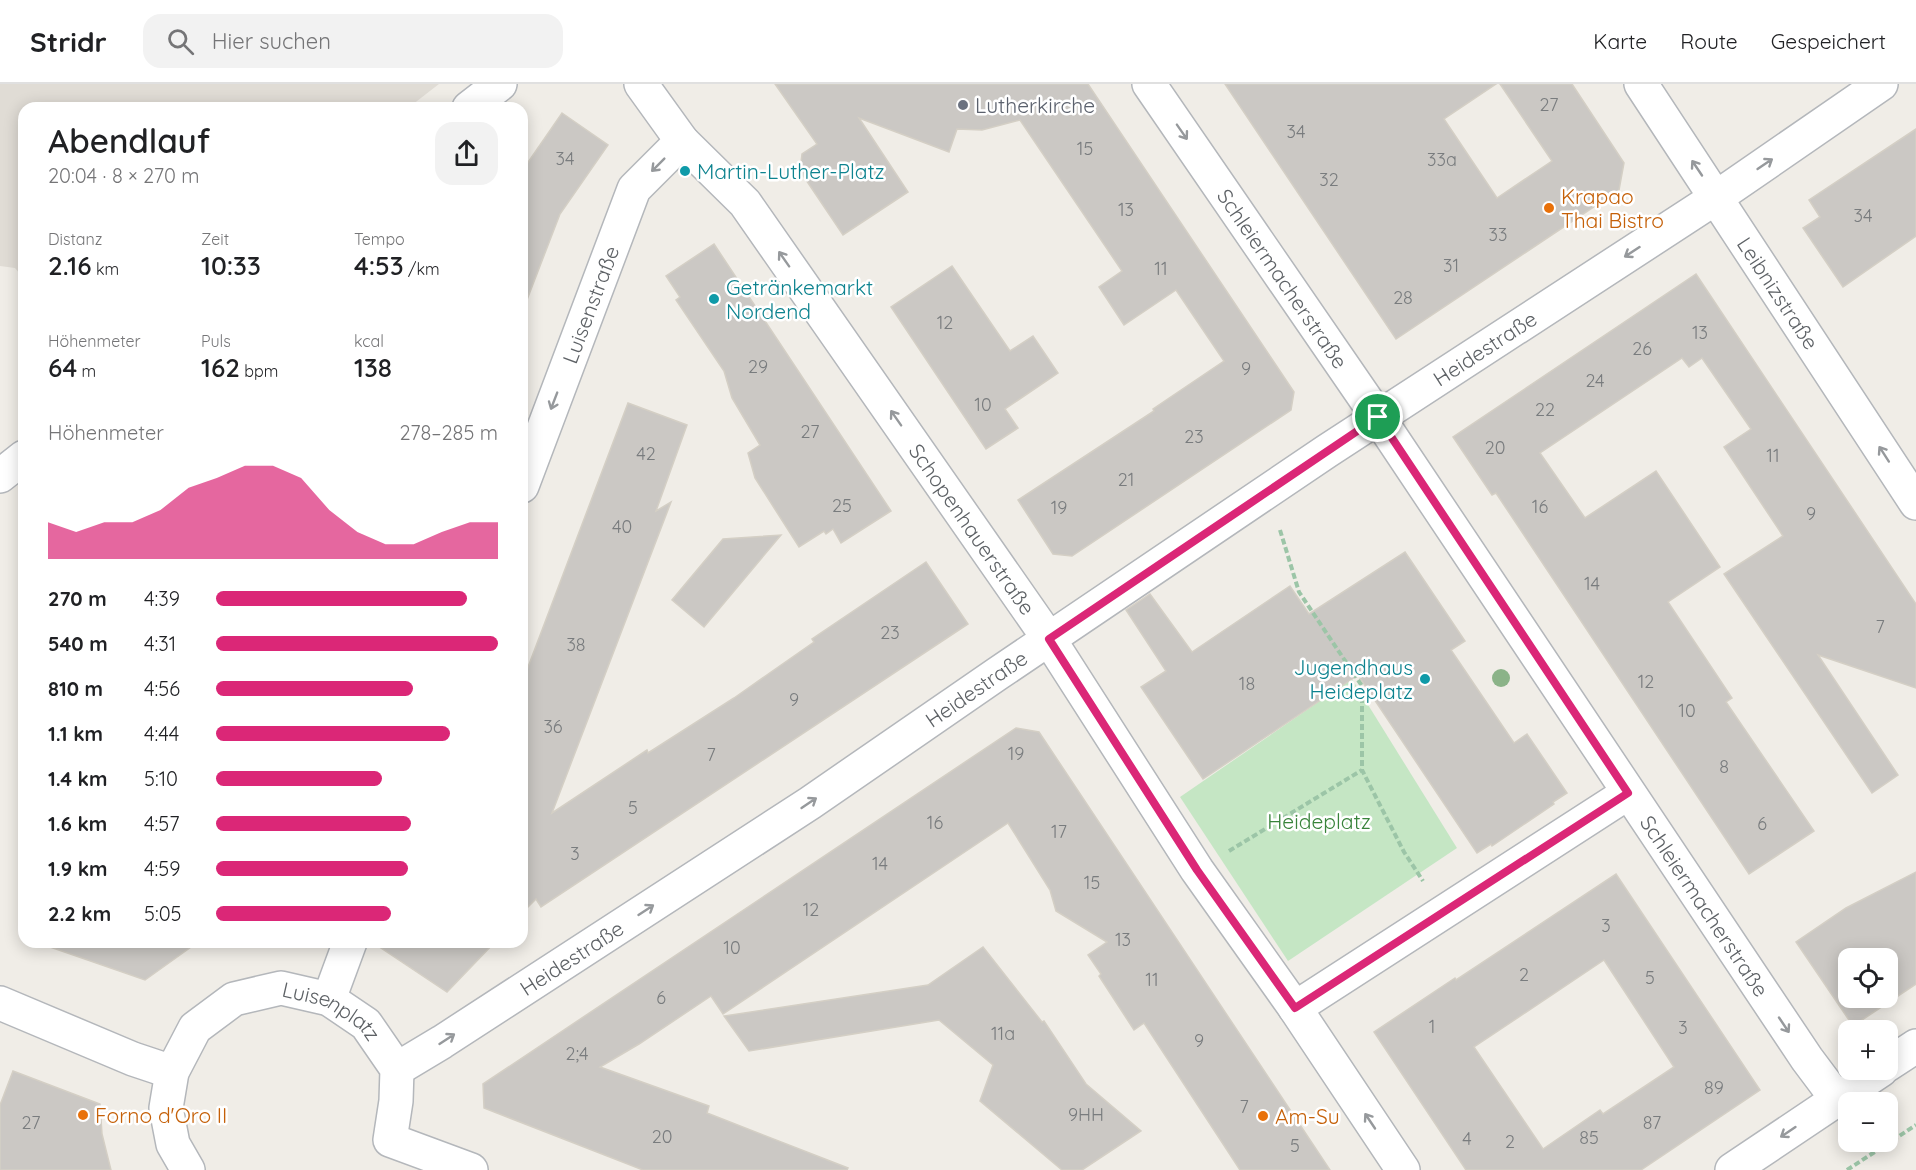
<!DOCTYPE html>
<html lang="de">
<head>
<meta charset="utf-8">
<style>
  body { margin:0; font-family:Quicksand,sans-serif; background:#f2f2f2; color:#202124; height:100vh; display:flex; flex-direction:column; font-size:22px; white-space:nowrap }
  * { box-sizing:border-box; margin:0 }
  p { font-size:20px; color:#757577 }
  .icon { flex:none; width:33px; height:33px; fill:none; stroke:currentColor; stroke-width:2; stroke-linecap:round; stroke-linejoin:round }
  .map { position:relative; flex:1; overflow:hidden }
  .details { position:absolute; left:18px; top:18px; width:510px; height:846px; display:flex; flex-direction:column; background:#fff; border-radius:18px; box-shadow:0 3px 15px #0003 }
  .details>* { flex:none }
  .controls { position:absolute; left:1838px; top:864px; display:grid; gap:12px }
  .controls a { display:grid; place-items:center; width:60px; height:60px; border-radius:12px; background:#fff; box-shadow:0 3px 15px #0003; font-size:30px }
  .pin { position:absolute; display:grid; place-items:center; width:51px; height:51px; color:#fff; margin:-26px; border:3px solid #fff; border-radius:50%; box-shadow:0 2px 6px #0007 }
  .round { display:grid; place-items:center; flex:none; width:63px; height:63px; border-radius:18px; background:#f2f2f2 }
  .headline { display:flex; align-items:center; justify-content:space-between; height:102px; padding:0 30px }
  h1 { font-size:33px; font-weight:600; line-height:45px }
  .stats { display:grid; grid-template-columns:repeat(3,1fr); gap:9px; height:102px; padding:6px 30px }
  .stats div { display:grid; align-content:center }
  .stats b { font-size:26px; font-weight:600 }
  .stats small { font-size:16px; font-weight:400 }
  .stats p { font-size:16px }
  .chart { height:168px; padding:12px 30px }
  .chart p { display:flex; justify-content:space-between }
  .chart svg { width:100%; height:108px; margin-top:6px; fill:#db2777; opacity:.7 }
  ul { padding:0 30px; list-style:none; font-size:20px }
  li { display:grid; grid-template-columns:96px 72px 1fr; align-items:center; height:45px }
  li i { height:15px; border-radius:8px; background:#db2777 }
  header { display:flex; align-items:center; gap:36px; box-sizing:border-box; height:84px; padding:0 30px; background:#fff; border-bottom:2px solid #e0e0e0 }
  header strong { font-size:28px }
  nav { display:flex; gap:33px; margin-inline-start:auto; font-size:21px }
  .search { width:420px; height:54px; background:#f2f2f2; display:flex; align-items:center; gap:15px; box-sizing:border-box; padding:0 21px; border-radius:18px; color:#757577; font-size:22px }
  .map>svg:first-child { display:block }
  .education { fill:#e0dcd5 }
  .green { fill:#c5e6c4 }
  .building { fill:#cbc8c4; stroke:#d4cfc5; stroke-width:1.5; fill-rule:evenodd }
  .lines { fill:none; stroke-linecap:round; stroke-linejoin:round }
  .street-casing { stroke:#b4b7bb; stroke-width:36 }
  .path { stroke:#9cc5a7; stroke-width:4; stroke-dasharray:6 3; stroke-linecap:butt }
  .street { stroke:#fff; stroke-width:33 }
  .tree { fill:#8bb388 }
  .oneway { stroke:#96999c }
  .route-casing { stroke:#fff; stroke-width:12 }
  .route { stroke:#db2777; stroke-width:8 }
  .worship-dot { fill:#6b7280; stroke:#fff; stroke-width:2 }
  .culture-dot { fill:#0f9aa8; stroke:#fff; stroke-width:2 }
  .food-dot { fill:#e8710a; stroke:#fff; stroke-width:2 }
  .labels { text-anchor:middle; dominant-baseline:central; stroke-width:5; stroke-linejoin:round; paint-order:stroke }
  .number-label { font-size:18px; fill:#797c7e }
  .worship-label { font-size:21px; fill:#5b616d; stroke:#fff; text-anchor:start }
  .culture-label { font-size:21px; fill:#0d838f; stroke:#fff; text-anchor:start }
  .food-label { font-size:21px; fill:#c56008; stroke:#fff; text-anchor:start }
  .street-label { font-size:21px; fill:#5e6266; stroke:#fff }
  .park-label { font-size:21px; fill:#38833a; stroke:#fff }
</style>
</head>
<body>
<header>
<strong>Stridr</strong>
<div class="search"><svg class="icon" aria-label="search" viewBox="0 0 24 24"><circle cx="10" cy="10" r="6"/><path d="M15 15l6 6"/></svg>Hier suchen</div>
<nav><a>Karte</a><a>Route</a><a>Gespeichert</a></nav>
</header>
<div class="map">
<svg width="1916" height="1086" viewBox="0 0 1916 1086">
  <rect width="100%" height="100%" fill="#f0ede7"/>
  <polygon class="education" points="0,0 439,0 408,24 24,24 24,195 15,184 0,182"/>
  <polygon class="green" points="1352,595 1457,764 1288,877 1180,713"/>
  <g class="building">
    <polygon points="775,0 1088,0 1294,308 1291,326 1072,472 1053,470 1018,416 1154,327 1153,325 1224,277 1176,206 1124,241 1099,203 1122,187 1020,36 982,46 957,45 949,68 859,34 908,108 843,151 800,87 802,70 817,60"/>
    <polygon points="1225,0 1496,0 1444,35 1497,114 1552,77 1500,0 1572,0 1624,79 1619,106 1396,255"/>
    <polygon points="562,29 608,61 560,130 525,221 522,221 522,87"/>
    <polygon points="1916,45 1916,152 1843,203 1803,144 1820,133 1809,116"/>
    <polygon points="714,160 891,427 841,459 833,445 826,450 824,447 799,463 755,394 748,369 760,361 732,314 724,287 676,216 680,213 666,192"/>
    <polygon points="952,182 1010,267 1033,252 1058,289 1005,325 1018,344 986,365 891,223"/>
    <polygon points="1696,190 1916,520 1916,604 1818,571 1898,691 1872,709 1724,490 1783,452 1724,363 1751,345 1702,274 1689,283 1682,274 1540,369 1585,434 1656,387 1720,483 1668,518 1732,614 1726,618 1814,747 1749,790 1496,409 1492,411 1453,353"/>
    <polygon points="628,319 687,341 656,427 671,418 552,729 647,666 648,669 734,614 814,558 812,555 926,478 968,540 541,823 536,815 522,829 522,599"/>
    <polygon points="781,451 704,543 672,516 723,455"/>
    <polygon points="1405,468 1465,557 1451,566 1514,659 1527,650 1567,709 1553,718 1554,720 1492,762 1491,760 1477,769 1358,591 1203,695 1141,603 1166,587 1126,526 1150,510 1192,568 1290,502 1309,530"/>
    <polygon points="1016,644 1039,648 1330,1086 1240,1086 1144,939 1134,946 1099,892 1101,890 1088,871 1107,858 1056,827 1050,806 1008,739 723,930 711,912 639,960 600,983 709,1022 707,1029 848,1084 847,1086 643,1086 484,1024 483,1000"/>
    <path d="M1916 788V900L1853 942 1796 858 1846 824ZM1848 874H1887V914H1848Z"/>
    <path d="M1616 790 1760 1006 1641 1086H1466L1374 948 1455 894 1456 896ZM1604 876 1674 983 1603 1030 1600 1026 1543 1065 1474 963Z"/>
    <polygon points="51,858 198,858 145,896 50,863"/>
    <polygon points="372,858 495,858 447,908"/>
    <polygon points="983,863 1042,938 1044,937 1086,1000 1141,1047 1082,1086 1062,1086 980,1017 993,981 939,936 749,967 724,932 928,901"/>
    <polygon points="13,987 100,1020 102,1050 111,1086 0,1086 0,1021"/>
  </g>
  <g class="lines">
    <g class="street-casing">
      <g id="street">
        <path id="s1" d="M641 0 682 57 745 119 1049 555 1197 786 1295 924 1403 1086"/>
        <path id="s2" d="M1149 0 1378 333 1807 975 1837 1015"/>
        <path id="s3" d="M1641 0 1916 419"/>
        <polyline points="469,24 500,0"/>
        <polyline points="0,392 24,373"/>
        <path id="s4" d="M522 402 634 105 682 57"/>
        <polyline points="329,915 350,858"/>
        <polyline points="0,919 133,975 172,988"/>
        <polyline points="1295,924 1628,709"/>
        <polyline points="1887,981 1916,962"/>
        <path id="s5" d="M397 985 442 958 810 719 997 590 1327 367 1717 113 1881 0"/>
        <path id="s6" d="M188 1086 173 1060 166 1024 172 988 195 944 234 915 281 904 329 915 366 940 397 985 396 1017 390 1056 471 1086"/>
        <polyline points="1732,1086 1881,986"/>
      </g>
    </g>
    <g class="path">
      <polyline points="1280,446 1299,508 1362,602 1362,686 1404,768 1423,797"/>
      <polyline points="1229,767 1362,686"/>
      <polyline points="1847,1086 1916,1041"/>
    </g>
    <use href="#street" class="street"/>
  </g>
  <circle class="tree" cx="1501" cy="594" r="9"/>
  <defs><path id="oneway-shaft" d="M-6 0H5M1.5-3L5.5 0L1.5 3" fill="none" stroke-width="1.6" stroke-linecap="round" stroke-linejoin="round" transform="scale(1.5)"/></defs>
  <g class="oneway">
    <use href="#oneway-shaft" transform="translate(1182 48) rotate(55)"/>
    <use href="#oneway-shaft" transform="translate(1765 80) rotate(-34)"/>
    <use href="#oneway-shaft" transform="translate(658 81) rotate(135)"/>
    <use href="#oneway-shaft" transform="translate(1697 84) rotate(-124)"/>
    <use href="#oneway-shaft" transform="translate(1632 168) rotate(147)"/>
    <use href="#oneway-shaft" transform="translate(784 175) rotate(-125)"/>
    <use href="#oneway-shaft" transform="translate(554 317) rotate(111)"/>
    <use href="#oneway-shaft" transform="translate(896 334) rotate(-125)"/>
    <use href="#oneway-shaft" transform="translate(1884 370) rotate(-123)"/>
    <use href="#oneway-shaft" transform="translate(809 719) rotate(-34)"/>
    <use href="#oneway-shaft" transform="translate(646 826) rotate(-33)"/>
    <use href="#oneway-shaft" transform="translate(1784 941) rotate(56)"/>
    <use href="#oneway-shaft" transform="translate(447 955) rotate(-33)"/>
    <use href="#oneway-shaft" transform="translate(1370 1037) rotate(-124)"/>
    <use href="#oneway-shaft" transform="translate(1788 1048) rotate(146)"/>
  </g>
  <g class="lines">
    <g class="route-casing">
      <polygon id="route" points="1378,333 1628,709 1295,924 1197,786 1049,555"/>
    </g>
    <use href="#route" class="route"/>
  </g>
  <circle class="worship-dot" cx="963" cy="21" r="6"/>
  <g class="culture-dot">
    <circle cx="685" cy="87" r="6"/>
    <circle cx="714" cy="215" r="6"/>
    <circle cx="1425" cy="595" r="6"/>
  </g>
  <g class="food-dot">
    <circle cx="1549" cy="124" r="6"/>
    <circle cx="83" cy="1031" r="6"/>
    <circle cx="1263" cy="1032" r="6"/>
  </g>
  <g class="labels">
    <g class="number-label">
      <text x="1549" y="20">27</text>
      <text x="1296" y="47">34</text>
      <text x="1085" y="64">15</text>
      <text x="565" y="74">34</text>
      <text x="1442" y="75">33a</text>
      <text x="1329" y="95">32</text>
      <text x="1126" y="125">13</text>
      <text x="1863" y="131">34</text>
      <text x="1498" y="150">33</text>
      <text x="1451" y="181">31</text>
      <text x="1161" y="184">11</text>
      <text x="1403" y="213">28</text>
      <text x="945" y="238">12</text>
      <text x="1700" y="248">13</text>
      <text x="1642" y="264">26</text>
      <text x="758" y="282">29</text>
      <text x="1246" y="284">9</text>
      <text x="1595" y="296">24</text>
      <text x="983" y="320">10</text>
      <text x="1545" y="325">22</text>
      <text x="810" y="347">27</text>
      <text x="1194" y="352">23</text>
      <text x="1495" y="363">20</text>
      <text x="646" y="369">42</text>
      <text x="1773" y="371">11</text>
      <text x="1126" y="395">21</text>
      <text x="842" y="421">25</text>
      <text x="1540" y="422">16</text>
      <text x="1059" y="423">19</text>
      <text x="1811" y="429">9</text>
      <text x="622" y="442">40</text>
      <text x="1592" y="499">14</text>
      <text x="1880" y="542">7</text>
      <text x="890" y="548">23</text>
      <text x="576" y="560">38</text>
      <text x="1646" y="597">12</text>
      <text x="1247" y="599">18</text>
      <text x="794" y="615">9</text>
      <text x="1687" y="626">10</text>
      <text x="553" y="642">36</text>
      <text x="1016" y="669">19</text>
      <text x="711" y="670">7</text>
      <text x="1724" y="682">8</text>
      <text x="633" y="723">5</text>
      <text x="935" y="738">16</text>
      <text x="1762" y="739">6</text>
      <text x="1059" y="747">17</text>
      <text x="575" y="769">3</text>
      <text x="880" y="779">14</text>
      <text x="1092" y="798">15</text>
      <text x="811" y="825">12</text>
      <text x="1606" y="841">3</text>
      <text x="1123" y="855">13</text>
      <text x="732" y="863">10</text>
      <text x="1524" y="890">2</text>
      <text x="1650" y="893">5</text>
      <text x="1152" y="895">11</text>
      <text x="661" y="913">6</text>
      <text x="1432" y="942">1</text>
      <text x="1683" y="943">3</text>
      <text x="1003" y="949">11a</text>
      <text x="1199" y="956">9</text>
      <text x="577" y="969">2;4</text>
      <text x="1714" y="1003">89</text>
      <text x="1244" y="1022">7</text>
      <text x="1086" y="1030">9HH</text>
      <text x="31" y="1038">27</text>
      <text x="1652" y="1038">87</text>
      <text x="662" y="1052">20</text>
      <text x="1589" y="1053">85</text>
      <text x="1467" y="1054">4</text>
      <text x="1510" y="1057">2</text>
      <text x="1295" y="1061">5</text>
    </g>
    <g class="worship-label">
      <text x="975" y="21">Lutherkirche</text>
    </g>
    <g class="culture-label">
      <text x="697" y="87">Martin-Luther-Platz</text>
      <text x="726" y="203">Getränkemarkt<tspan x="726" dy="24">Nordend</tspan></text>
      <text x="1413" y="583" text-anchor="end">Jugendhaus<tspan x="1413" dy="24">Heideplatz</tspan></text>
    </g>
    <g class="food-label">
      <text x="1561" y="112">Krapao<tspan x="1561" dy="24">Thai Bistro</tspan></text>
      <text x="95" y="1031">Forno d'Oro II</text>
      <text x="1275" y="1032">Am-Su</text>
    </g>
    <g class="street-label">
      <text stroke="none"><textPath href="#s2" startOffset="236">Schleiermacherstraße</textPath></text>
      <text stroke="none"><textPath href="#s3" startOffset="250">Leibnizstraße</textPath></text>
      <text stroke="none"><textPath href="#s4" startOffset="194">Luisenstraße</textPath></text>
      <text stroke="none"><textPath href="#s5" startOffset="1305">Heidestraße</textPath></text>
      <text stroke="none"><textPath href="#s1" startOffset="556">Schopenhauerstraße</textPath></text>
      <text stroke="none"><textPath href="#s5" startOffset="693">Heidestraße</textPath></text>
      <text stroke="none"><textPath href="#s2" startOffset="992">Schleiermacherstraße</textPath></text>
      <text stroke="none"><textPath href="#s5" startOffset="207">Heidestraße</textPath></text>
      <text stroke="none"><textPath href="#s6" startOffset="306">Luisenplatz</textPath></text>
    </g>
    <g class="park-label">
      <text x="1319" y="737">Heideplatz</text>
    </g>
  </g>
</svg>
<div class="controls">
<a><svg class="icon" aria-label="locate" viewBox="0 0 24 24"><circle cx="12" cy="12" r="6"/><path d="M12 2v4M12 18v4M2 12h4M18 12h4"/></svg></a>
<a>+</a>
<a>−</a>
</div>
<div class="pin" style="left:1378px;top:333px;background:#1e9e55"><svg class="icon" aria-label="arrive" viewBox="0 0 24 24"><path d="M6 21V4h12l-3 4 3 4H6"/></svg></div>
<section class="details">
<div class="headline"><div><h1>Abendlauf</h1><p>20:04 · 8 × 270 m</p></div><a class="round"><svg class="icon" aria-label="share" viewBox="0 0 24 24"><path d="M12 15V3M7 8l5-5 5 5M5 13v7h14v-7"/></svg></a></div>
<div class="stats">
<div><p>Distanz</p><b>2.16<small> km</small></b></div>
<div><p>Zeit</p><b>10:33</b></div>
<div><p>Tempo</p><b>4:53<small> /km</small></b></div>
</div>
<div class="stats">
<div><p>Höhenmeter</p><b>64<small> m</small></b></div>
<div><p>Puls</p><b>162<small> bpm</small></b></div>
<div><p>kcal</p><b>138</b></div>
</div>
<div class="chart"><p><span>Höhenmeter</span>278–285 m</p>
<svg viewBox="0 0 160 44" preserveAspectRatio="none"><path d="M0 44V29L10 33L20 29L30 29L40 24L50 15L60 11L70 6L80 6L90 11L100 24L110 33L120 38L130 38L140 33L150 29L160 29V44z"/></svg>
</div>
<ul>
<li><b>270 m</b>4:39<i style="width:89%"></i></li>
<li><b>540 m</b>4:31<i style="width:100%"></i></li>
<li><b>810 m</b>4:56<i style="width:70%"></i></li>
<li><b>1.1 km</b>4:44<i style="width:83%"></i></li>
<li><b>1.4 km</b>5:10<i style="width:59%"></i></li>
<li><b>1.6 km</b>4:57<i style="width:69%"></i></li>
<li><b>1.9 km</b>4:59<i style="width:68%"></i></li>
<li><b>2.2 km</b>5:05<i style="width:62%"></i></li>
</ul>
</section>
</div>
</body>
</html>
